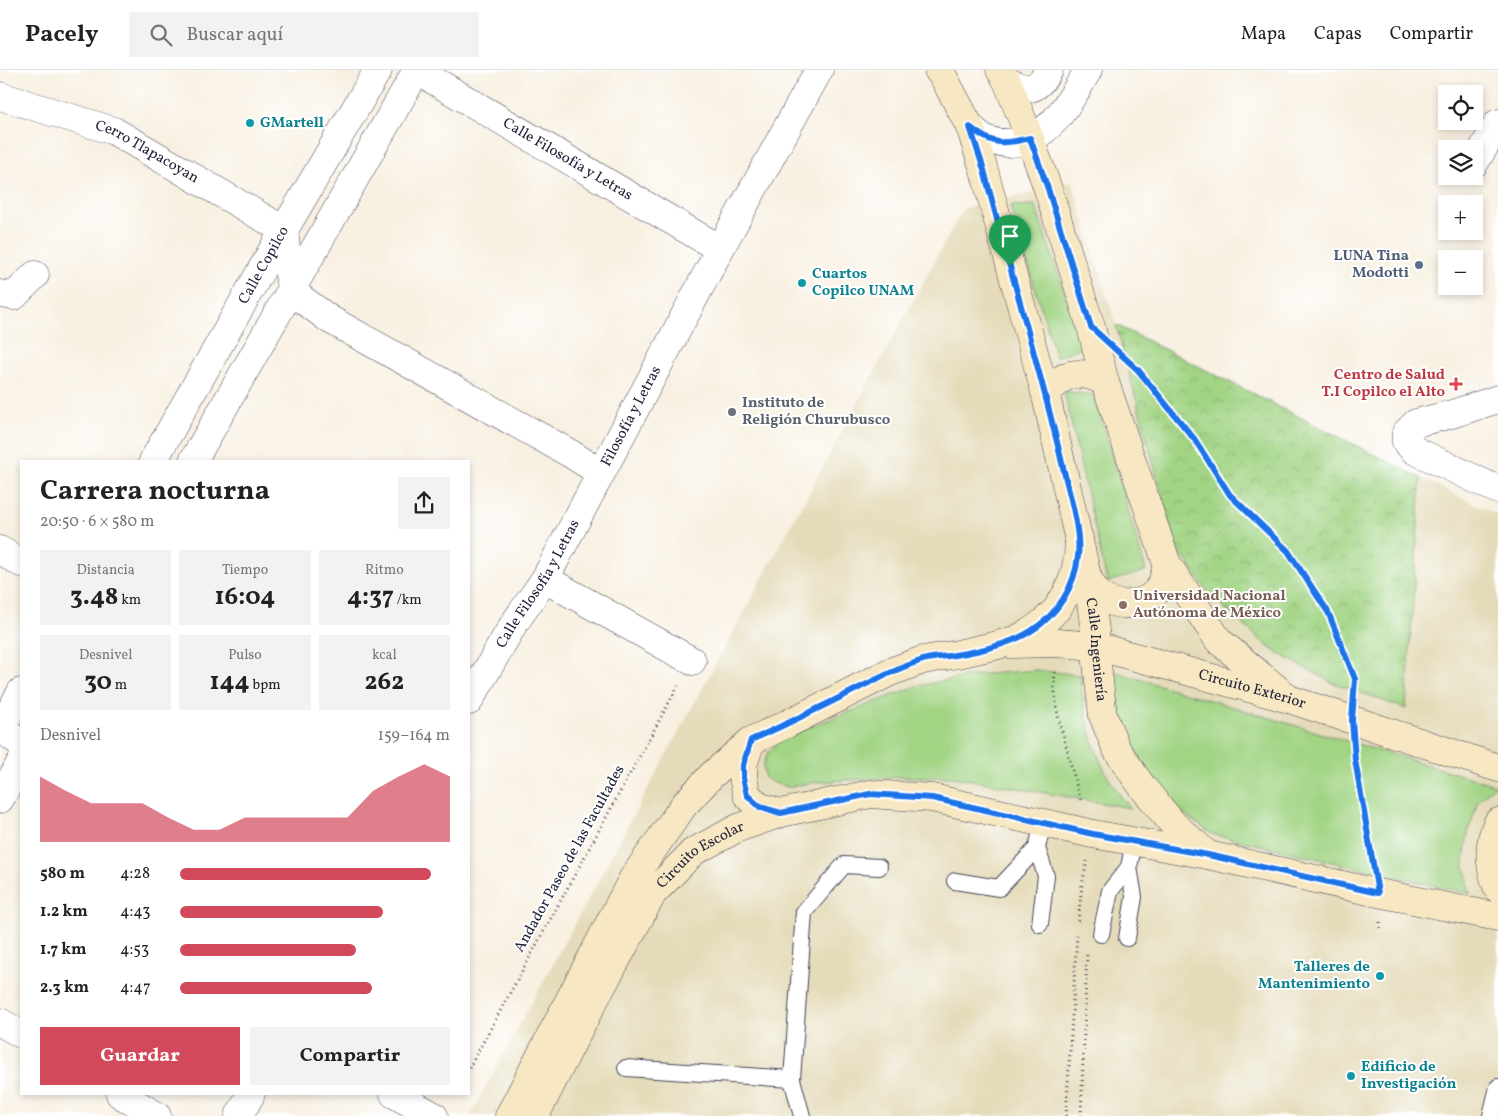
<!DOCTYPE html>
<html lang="es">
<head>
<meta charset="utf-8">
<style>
  body { margin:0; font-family:Vollkorn,serif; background:#f2f2f2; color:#222; height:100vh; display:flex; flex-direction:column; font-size:19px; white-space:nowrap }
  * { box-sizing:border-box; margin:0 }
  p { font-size:16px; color:#767676 }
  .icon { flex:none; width:28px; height:28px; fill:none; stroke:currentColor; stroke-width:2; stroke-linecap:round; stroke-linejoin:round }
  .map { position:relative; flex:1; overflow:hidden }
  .drawer { position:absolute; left:20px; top:390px; width:450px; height:635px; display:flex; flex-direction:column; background:#fff; border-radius:0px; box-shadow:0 2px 8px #0003 }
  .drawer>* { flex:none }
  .tools { position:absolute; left:1438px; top:15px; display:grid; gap:10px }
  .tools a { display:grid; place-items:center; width:45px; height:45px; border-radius:0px; background:#fff; box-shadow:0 2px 8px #0003; font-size:25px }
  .pin { position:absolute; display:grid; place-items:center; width:42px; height:42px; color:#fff; margin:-51px -21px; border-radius:50% 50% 50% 0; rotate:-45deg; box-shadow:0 0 5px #0007 }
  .pin .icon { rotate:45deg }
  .round { display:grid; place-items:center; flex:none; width:52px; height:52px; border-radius:0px; background:#f2f2f2 }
  .head { display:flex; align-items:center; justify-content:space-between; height:85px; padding:0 20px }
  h1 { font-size:28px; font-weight:700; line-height:38px }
  .figures { display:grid; grid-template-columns:repeat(3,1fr); gap:8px; height:85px; padding:5px 20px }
  .figures div { display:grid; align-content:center; border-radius:0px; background:#f2f2f2; text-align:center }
  .figures b { font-size:25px; font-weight:700 }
  .figures small { font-size:14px; font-weight:400 }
  .figures p { font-size:14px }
  .chart { height:140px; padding:10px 20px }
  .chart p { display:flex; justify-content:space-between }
  .chart svg { width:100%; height:90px; margin-top:5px; fill:#d1495b; opacity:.7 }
  .cta { display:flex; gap:10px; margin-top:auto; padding:10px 20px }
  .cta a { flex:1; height:58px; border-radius:0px; background:#d1495b; color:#fff; font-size:20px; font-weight:700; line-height:58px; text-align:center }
  .cta a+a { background:#f2f2f2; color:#222 }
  ul { padding:0 20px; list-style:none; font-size:16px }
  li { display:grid; grid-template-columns:80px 60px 1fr; align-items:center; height:38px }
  li i { height:12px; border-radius:6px; background:#d1495b }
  header { display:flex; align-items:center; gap:30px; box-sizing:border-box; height:70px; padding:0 25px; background:#fff; border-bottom:1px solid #e0e0e0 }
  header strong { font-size:24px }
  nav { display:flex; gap:28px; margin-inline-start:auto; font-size:18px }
  .search { width:350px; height:45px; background:#f2f2f2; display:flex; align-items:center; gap:12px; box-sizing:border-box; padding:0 18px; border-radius:0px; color:#767676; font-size:19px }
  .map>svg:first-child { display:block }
  .built { fill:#e5dbba }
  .grass { fill:#a2d484; stroke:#627b60 }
  .park { fill:url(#park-crowns); stroke:#627b60 }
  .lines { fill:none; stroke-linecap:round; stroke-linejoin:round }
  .lane-casing { stroke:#424154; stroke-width:18 }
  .street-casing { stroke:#424154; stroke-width:29 }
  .secondary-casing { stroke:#424154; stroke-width:29 }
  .path { stroke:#424154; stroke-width:3; stroke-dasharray:1 4; stroke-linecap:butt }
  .lane { stroke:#fff; stroke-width:16 }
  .street { stroke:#fff; stroke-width:28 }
  .secondary { stroke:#f7e8c3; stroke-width:28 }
  .route-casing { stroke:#fff; stroke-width:10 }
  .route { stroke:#1a73e8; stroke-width:6 }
  .culture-dot { fill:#0f9aa8; stroke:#fff; stroke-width:2 }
  .service-dot { fill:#5c6f8a; stroke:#fff; stroke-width:2 }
  .health-dot { fill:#e0444e; stroke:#fff; stroke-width:2 }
  .worship-dot { fill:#6b7280; stroke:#fff; stroke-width:2 }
  .education-dot { fill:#8d6e63; stroke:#fff; stroke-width:2 }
  .labels { text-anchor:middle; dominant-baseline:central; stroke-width:4; stroke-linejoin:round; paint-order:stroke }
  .culture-label { font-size:15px; font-weight:bold; fill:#0d838f; stroke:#fff; text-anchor:start }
  .street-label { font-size:15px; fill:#22223b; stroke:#fff }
  .service-label { font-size:15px; font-weight:bold; fill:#4e5e75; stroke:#fff; text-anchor:end }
  .health-label { font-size:15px; font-weight:bold; fill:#be3a42; stroke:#fff; text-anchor:end }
  .worship-label { font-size:15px; font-weight:bold; fill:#5b616d; stroke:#fff; text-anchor:start }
  .education-label { font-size:15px; font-weight:bold; fill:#785e54; stroke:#fff; text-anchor:start }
</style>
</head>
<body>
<header>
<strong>Pacely</strong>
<div class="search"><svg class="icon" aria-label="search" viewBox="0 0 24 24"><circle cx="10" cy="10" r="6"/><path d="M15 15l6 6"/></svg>Buscar aquí</div>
<nav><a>Mapa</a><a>Capas</a><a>Compartir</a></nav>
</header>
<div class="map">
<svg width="1498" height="1046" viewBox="0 0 1498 1046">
  <defs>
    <pattern id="park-crowns" width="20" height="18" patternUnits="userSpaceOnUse" patternTransform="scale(1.25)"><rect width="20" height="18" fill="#a2d484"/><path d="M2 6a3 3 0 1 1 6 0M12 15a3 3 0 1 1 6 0" fill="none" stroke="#8bb673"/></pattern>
  </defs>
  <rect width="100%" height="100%" fill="#fff"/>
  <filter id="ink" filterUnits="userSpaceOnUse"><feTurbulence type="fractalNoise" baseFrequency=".02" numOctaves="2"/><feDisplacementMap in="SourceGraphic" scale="10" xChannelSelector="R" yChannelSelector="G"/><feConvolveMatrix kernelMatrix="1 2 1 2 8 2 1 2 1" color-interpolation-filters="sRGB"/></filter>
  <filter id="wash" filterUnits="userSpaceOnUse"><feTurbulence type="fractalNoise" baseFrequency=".0096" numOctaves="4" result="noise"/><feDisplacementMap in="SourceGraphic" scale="20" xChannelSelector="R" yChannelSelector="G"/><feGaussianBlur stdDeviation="1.12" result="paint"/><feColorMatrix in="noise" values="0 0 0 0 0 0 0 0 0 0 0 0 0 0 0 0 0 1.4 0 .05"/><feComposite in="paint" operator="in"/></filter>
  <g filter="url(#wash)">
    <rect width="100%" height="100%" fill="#f8f0e1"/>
    <polygon class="built" points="1072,111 1116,255 1421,408 1498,445 1498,1046 470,1046 963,139 1048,119"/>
    <g class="grass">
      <polygon points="1035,135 1083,277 1056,287 1010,136"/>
      <polygon points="1064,321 1094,325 1146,501 1107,512"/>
      <path d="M1036 600 1080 605C1084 637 1089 670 1104 699 1110 713 1121 726 1130 738L954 707H904L818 712 787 717 774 713 765 708 763 696 767 684 779 671 807 658 917 616 975 605Z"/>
      <polygon points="1112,601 1495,715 1478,731 1468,763 1464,789 1470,824 1212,764 1189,748 1167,730 1126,666"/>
    </g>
    <polygon class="park" points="1116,255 1421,408 1406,639 1331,612 1271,579 1210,525 1176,477"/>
  </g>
  <g filter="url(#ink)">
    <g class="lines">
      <g class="lane-casing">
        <g id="lane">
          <polyline points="955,811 999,818 1037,778"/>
          <polyline points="1040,854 1046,806 1037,778 1043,753"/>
          <polyline points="1101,864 1110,821 1129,797"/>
          <polyline points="1127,868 1134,827 1129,797 1134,772"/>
          <polyline points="626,998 792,1009"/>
          <polyline points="802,1046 792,1009 804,842 844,795 879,797"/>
          <polyline points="1491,1046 1498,1017"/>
        </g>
      </g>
      <g class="street-casing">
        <g id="street">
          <path id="s1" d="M416 0 720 179"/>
          <path d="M1007 11C1028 22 1036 22 1049 0"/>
          <path id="s2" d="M0 26 114 61 284 160 291 221 329 249 571 384 601 403"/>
          <path d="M970 57C974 60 978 64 982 67 990 72 999 73 1008 73 1049 73 1071 30 1088 0"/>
          <polyline points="1474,94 1498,53"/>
          <polyline points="0,224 14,226 35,205"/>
          <polyline points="1498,329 1452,344 1416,353 1406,363 1406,372 1414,380 1498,420"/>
          <path id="s3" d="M153 391 284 160 378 0"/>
          <polyline points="193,391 417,0"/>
          <polyline points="0,480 21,493"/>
          <polyline points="545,509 692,591"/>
          <path id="s4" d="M469 631 513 555 545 509 720 179 819 0"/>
          <polyline points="1,659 21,673"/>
          <polyline points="0,660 21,622"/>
          <polyline points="0,729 21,692"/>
          <polyline points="0,952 21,964"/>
          <polyline points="120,1024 157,1046"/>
          <polyline points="394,1024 434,1046"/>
          <polyline points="239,1046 251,1024"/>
        </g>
      </g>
      <g class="secondary-casing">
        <g id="secondary">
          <path id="s5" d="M938 0 944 8 970 57 984 100 1046 326 1087 506 1095 560V576L1103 646 1117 680 1141 715 1174 755 1208 785"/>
          <polyline points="1000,0 1007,11 1030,69 1048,119 1091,257 1105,312 1167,494 1219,571 1289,629"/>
          <path d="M1046 326C1061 302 1080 298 1105 312"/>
          <path d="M1087 506C1091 514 1095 522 1104 528 1121 539 1148 535 1160 517 1164 511 1165 501 1167 494"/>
          <path id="s6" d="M1010 574 1057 573 1095 576 1289 629 1498 698"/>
          <polyline points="751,671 743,695 743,708 747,725 760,737 781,743"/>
          <path d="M1498 752C1487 774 1489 797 1498 819"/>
          <polyline points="509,1046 633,808 684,735 712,705 751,671 787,654 890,602 923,590 958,584 998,575 1015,570 1030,562 1044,552 1057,539 1067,523 1074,506 1078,487 1079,468"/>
          <path id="s7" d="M535 1046 583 951 653 823 693 782 738 758 781 743 870 724 932 728 1093 764 1208 785 1378 823 1498 847"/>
        </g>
      </g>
      <g class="path">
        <polyline points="1130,292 1138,300 1195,370 1230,425 1288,481 1328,542 1355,609 1354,620"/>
        <polyline points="1055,602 1054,616 1058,646 1081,732"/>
        <polyline points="1354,679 1373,793"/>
        <polyline points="1078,851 1082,815 1087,791"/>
        <polyline points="1380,852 1380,861"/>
        <polyline points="469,998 678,616"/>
        <polyline points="1066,1046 1077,865"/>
        <polyline points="1081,1046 1087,882"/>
      </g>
      <use href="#lane" class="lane"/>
      <use href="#street" class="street"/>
      <use href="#secondary" class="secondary"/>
    </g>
  </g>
  <g class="lines" filter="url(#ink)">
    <g class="route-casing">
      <path id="route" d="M970 57C992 75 1002 75 1030 68L1048 119 1091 257 1138 300 1195 370 1230 425 1288 481 1328 542 1355 609 1352 650 1355 690 1378 823 1208 785 1093 764 932 728 870 724 781 743 760 737 747 725 743 708V695L751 670C781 657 811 642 841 627 867 614 892 600 920 591 931 587 944 587 955 585 979 581 1011 574 1031 561 1057 545 1075 517 1078 486 1081 459 1068 420 1062 393 1039 294 1009 198 984 100Z"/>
    </g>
    <use href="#route" class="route"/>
  </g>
  <g class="culture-dot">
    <circle cx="250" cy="53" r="5"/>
    <circle cx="802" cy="213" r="5"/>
    <circle cx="1380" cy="906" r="5"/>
    <circle cx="1351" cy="1006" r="5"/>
  </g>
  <circle class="service-dot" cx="1419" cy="195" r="5"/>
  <path class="health-dot" d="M1453.5 306.5h5v5h5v5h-5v5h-5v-5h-5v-5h5z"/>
  <circle class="worship-dot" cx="732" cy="342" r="5"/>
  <circle class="education-dot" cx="1123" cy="535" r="5"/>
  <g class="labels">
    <g class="culture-label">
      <text x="260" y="53">GMartell</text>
      <text x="812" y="204">Cuartos<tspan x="812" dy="17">Copilco UNAM</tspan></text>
      <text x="1370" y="897" text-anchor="end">Talleres de<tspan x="1370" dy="17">Mantenimiento</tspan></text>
      <text x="1361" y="997">Edificio de<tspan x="1361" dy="17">Investigación</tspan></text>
    </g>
    <g class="street-label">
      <text stroke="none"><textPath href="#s2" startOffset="158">Cerro Tlapacoyan</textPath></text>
      <text stroke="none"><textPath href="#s1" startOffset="176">Calle Filosofía y Letras</textPath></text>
      <text stroke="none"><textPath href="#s3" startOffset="225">Calle Copilco</textPath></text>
      <text stroke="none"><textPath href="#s4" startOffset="328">Filosofía y Letras</textPath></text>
      <text stroke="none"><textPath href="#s4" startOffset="136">Calle Filosofía y Letras</textPath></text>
      <text stroke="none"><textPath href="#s5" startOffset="604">Calle Ingeniería</textPath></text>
      <text stroke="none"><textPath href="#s6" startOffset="248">Circuito Exterior</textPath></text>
      <text stroke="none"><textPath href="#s7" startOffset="314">Circuito Escolar</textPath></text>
      <text transform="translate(570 789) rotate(-61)">Andador Paseo de las Facultades</text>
    </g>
    <g class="service-label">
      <text x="1409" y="186">LUNA Tina<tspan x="1409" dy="17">Modotti</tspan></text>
    </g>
    <g class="health-label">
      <text x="1445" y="305">Centro de Salud<tspan x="1445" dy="17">T.I Copilco el Alto</tspan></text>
    </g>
    <g class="worship-label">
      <text x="742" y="333">Instituto de<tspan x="742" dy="17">Religión Churubusco</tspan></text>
    </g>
    <g class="education-label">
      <text x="1133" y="526">Universidad Nacional<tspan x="1133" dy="17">Autónoma de México</tspan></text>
    </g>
  </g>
</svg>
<div class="tools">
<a><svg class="icon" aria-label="locate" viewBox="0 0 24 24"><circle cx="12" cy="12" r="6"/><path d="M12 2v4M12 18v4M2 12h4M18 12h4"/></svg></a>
<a><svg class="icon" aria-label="layers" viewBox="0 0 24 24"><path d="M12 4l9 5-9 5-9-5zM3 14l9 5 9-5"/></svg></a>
<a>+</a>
<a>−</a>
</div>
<div class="pin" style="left:1010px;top:196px;background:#1e9e55"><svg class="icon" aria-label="arrive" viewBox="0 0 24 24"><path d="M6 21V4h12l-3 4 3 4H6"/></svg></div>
<section class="drawer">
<div class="head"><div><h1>Carrera nocturna</h1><p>20:50 · 6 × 580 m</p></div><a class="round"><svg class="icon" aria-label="share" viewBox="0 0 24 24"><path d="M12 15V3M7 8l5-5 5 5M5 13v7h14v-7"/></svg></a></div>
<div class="figures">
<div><p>Distancia</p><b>3.48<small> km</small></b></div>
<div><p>Tiempo</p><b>16:04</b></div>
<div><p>Ritmo</p><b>4:37<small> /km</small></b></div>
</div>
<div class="figures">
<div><p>Desnivel</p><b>30<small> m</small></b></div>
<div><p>Pulso</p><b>144<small> bpm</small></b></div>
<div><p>kcal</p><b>262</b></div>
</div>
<div class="chart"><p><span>Desnivel</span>159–164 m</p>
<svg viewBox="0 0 160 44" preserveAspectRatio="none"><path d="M0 44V12L10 19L20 25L30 25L40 25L50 32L60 38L70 38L80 32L90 32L100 32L110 32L120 32L130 19L140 12L150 6L160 12V44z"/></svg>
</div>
<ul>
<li><b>580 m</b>4:28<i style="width:93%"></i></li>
<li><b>1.2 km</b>4:43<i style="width:75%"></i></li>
<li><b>1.7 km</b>4:53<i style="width:65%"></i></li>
<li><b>2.3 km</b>4:47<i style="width:71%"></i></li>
</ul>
<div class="cta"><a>Guardar</a><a>Compartir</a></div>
</section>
</div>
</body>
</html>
